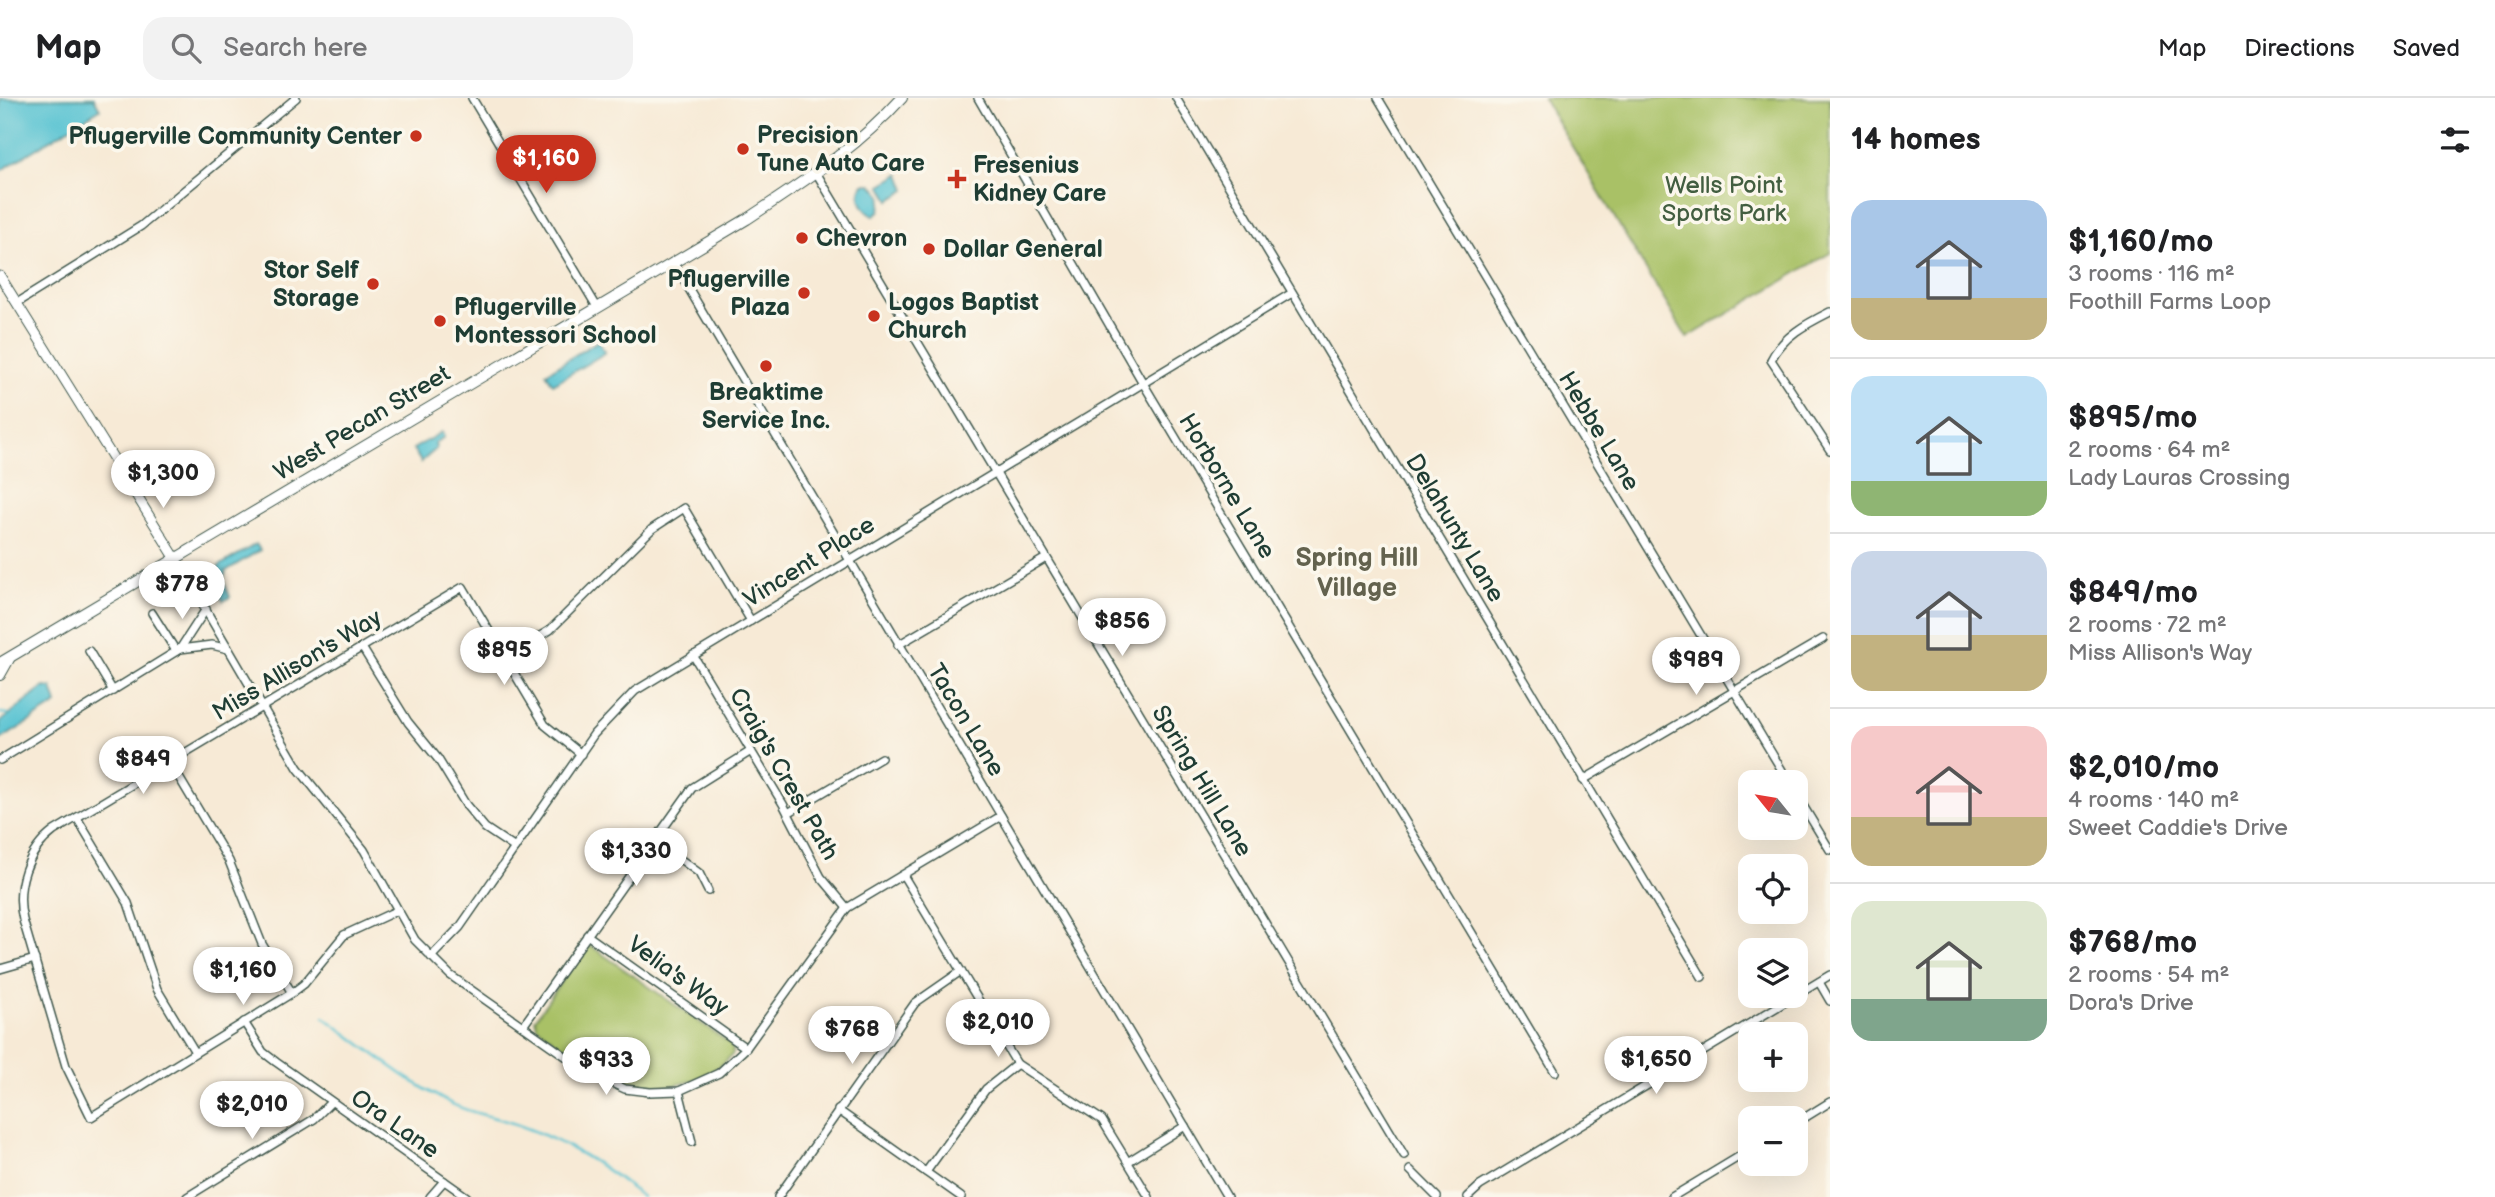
<!DOCTYPE html>
<html lang="en">
<head>
<meta charset="utf-8">
<style>
	:root { --surface:#fff; --page:#f2f2f2; --text:#202124; --muted:#757577; --line:#e0e0e0; --accent:#c8321e }
	body { margin:0; font-family:"Balsamiq Sans",sans-serif; background:var(--page); color:var(--text); height:100vh; display:flex; flex-direction:column; font-size:26px; white-space:nowrap }
	* { box-sizing:border-box; margin:0 }
	p { font-size:23px; color:var(--muted) }
	.icon { flex:none; width:38px; height:38px; fill:none; stroke:currentColor; stroke-width:2; stroke-linecap:round; stroke-linejoin:round }
	.map { position:relative; flex:1; overflow:hidden }
	.details { display:flex; flex-direction:column; background:var(--surface); width:665px }
	.details>* { flex:none }
	.needle { width:46px; rotate:300deg }
	.buttons { position:absolute; left:1738px; top:672px; display:grid; gap:14px }
	.buttons a { display:grid; place-items:center; width:70px; height:70px; border-radius:14px; background:var(--surface); box-shadow:0 7px 28px #0002; font-size:35px }
	.price { position:absolute; translate:-50% -60px; padding:0 16px; border-radius:24px; background:#fff; color:#222; font-size:23px; line-height:46px; filter:drop-shadow(0 2px 4px #0008) }
	.price::after { content:''; position:absolute; left:50%; top:42px; width:21px; height:16px; margin-left:-10px; background:inherit; clip-path:polygon(0 0,100% 0,50% 100%) }
	.price.on { background:var(--accent); color:#fff }
	ul { padding:0; list-style:none }
	li { display:flex; align-items:center; gap:21px; height:175px; padding:0 21px }
	li+li { border-top:2px solid var(--line) }
	li span { display:grid; place-items:center; flex:none; width:196px; height:140px; border-radius:21px; color:#555 }
	li>.icon { margin-inline-start:auto }
	span .icon { width:84px; height:84px; fill:#fffc; stroke-width:1 }
	li b { font-size:30px }
	h2 { display:flex; justify-content:space-between; align-items:center; height:84px; padding:0 21px; font-size:30px }
	header { display:flex; align-items:center; gap:42px; box-sizing:border-box; height:98px; padding:0 35px; background:var(--surface); border-bottom:2px solid var(--line) }
	header strong { font-size:33px }
	nav { display:flex; gap:38px; margin-inline-start:auto; font-size:24px }
	.search { width:490px; height:63px; background:var(--page); display:flex; align-items:center; gap:18px; box-sizing:border-box; padding:0 24px; border-radius:21px; color:var(--muted); font-size:26px }
	main { display:flex; flex:1; min-height:0 }
	.map>svg:first-child { display:block }
	.green { fill:#a9c166; stroke:#647f4d; stroke-width:2 }
	.water { fill:#58c3d2; stroke:#3c8083; stroke-width:2 }
	.lines { fill:none; stroke-linecap:round; stroke-linejoin:round }
	.stream { stroke:#58c3d2; stroke-width:2.5 }
	.minor-casing { stroke:#3f574c; stroke-width:10 }
	.tertiary-casing { stroke:#3f574c; stroke-width:11 }
	.secondary-casing { stroke:#3f574c; stroke-width:12 }
	.minor { stroke:#fff; stroke-width:7 }
	.tertiary { stroke:#fff; stroke-width:9 }
	.secondary { stroke:#fff; stroke-width:10 }
	.poi-dot { fill:#c8321e; stroke:#fbf7ec; stroke-width:2.5 }
	.labels { text-anchor:middle; dominant-baseline:central; stroke-width:7; stroke-linejoin:round; paint-order:stroke }
	.poi-label { font-size:24px; font-weight:bold; fill:#1f3d34; stroke:#fbf7ec; text-anchor:start }
	.park-label { font-size:24px; fill:#425e40; stroke:#fbf7ec }
	.street-label { font-size:24px; fill:#1f3d34; stroke:#fbf7ec }
	.neighbourhood-label { font-size:26px; font-weight:bold; fill:#63624e; stroke:#fbf7ec }
</style>
</head>
<body>
<header>
<strong>Map</strong>
<div class="search"><svg class="icon" aria-label="search" viewBox="0 0 24 24"><circle cx="10" cy="10" r="6"/><path d="M15 15l6 6"/></svg>Search here</div>
<nav><a>Map</a><a>Directions</a><a>Saved</a></nav>
</header>
<main>
<div class="map">
<svg width="1830" height="1099" viewBox="0 0 1830 1099">
	<rect width="100%" height="100%" fill="#fbf7ec"/>
	<filter id="ink" filterUnits="userSpaceOnUse"><feTurbulence type="fractalNoise" baseFrequency=".0143" numOctaves="2"/><feDisplacementMap in="SourceGraphic" scale="14" xChannelSelector="R" yChannelSelector="G"/><feConvolveMatrix kernelMatrix="1 2 1 2 8 2 1 2 1" color-interpolation-filters="sRGB"/></filter>
	<filter id="wash" filterUnits="userSpaceOnUse"><feTurbulence type="fractalNoise" baseFrequency=".00686" numOctaves="4" result="noise"/><feDisplacementMap in="SourceGraphic" scale="28" xChannelSelector="R" yChannelSelector="G"/><feGaussianBlur stdDeviation="1.57" result="paint"/><feColorMatrix in="noise" values="0 0 0 0 0 0 0 0 0 0 0 0 0 0 0 0 0 1.4 0 .05"/><feComposite in="paint" operator="in"/></filter>
	<g filter="url(#wash)">
		<rect width="100%" height="100%" fill="#f7ead6"/>
		<g class="green">
			<path d="M1543 0H1830V155L1687 240Z"/>
			<path d="M591 848 732 947 733 956C701 989 650 999 608 979 583 966 560 945 537 929L535 921 584 851Z"/>
		</g>
		<g class="water">
			<path d="M94 0 100 11 0 73V1Z"/>
			<path d="M900 76 906 92 890 102 881 87Z"/>
			<path d="M864 86H872L882 98 880 112 874 118C862 112 855 97 864 86Z"/>
			<path d="M598 243 605 255 553 286 546 275Z"/>
			<path d="M442 334 444 339 435 345 436 351 421 364 413 351Z"/>
			<path d="M256 446 260 452 226 473 223 482 230 499 223 503 214 485 219 468Z"/>
			<path d="M44 589 52 590 57 606 0 642V624Z"/>
		</g>
		<g class="lines">
			<g class="stream">
				<path d="M0 615 8 616"/>
				<path d="M324 919C365 949 406 983 452 1006 472 1016 497 1019 518 1027 563 1043 606 1068 642 1099"/>
			</g>
		</g>
	</g>
	<g filter="url(#ink)">
		<g class="lines">
			<defs>
				<g id="minor">
					<path d="M472 0 597 209"/>
					<path d="M978 0 1143 285 1555 974"/>
					<path d="M1176 0 1702 879"/>
					<path d="M1378 0 1789 684"/>
					<path d="M817 76 1404 1057"/>
					<path d="M673 164 1227 1099"/>
					<path d="M17 205 141 128 296 0"/>
					<path d="M1830 214C1806 226 1783 238 1771 262L1830 352"/>
					<path d="M176 461 298 670 364 752 415 842 450 877 588 974 625 991 650 994 679 993 719 975 746 950 847 810 1001 718"/>
					<path d="M152 515 176 553"/>
					<path d="M898 547 1046 460"/>
					<path d="M180 551 206 511"/>
					<path d="M363 551 408 624 438 661 466 707 485 730 515 750"/>
					<path d="M89 553 113 593"/>
					<path d="M693 557 783 706 821 779 847 810"/>
					<path d="M504 560 550 532 652 431 684 410 751 523"/>
					<path d="M0 662 180 551 212 547 228 551"/>
					<path d="M171 666 229 763 262 846 292 895"/>
					<path d="M1583 682 1823 541"/>
					<path d="M1796 696 1830 752"/>
					<path d="M788 715 881 660"/>
					<path d="M77 720 128 805 157 891 195 954"/>
					<path d="M653 741 699 775 708 793"/>
					<path d="M903 777 1017 966 1102 1022 1149 1099"/>
					<path d="M396 813 344 837 304 886 292 895 91 1019 66 968 23 822C15 789 27 753 54 733L463 489 545 627 581 656"/>
					<path d="M587 837 746 950"/>
					<path d="M431 859 460 829 594 636 635 593 1292 195"/>
					<path d="M0 871 35 861"/>
					<path d="M1819 884 1830 903"/>
					<path d="M244 924 263 954 276 964 467 1099"/>
					<path d="M523 928 692 690 751 653"/>
					<path d="M679 993 692 1044"/>
					<path d="M838 1012 961 1099"/>
					<path d="M1796 1025 1830 1004"/>
					<path d="M1129 1063 1185 1028"/>
					<path d="M1410 1072 1437 1099"/>
					<path d="M926 1074 986 991 1017 966"/>
					<path d="M187 1099 314 1021 331 1004"/>
					<path d="M430 1099 444 1083"/>
					<path d="M778 1099 915 905 961 873"/>
					<path d="M1468 1099 1480 1088 1830 877"/>
					<path d="M1672 1099 1750 1052"/>
				</g>
				<path id="tertiary" d="M0 178 176 461"/>
				<g id="secondary">
					<path d="M0 565 747 121C804 83 856 51 902 0"/>
					<path d="M0 577 9 561"/>
				</g>
			</defs>
			<use href="#minor" class="minor-casing"/>
			<use href="#tertiary" class="tertiary-casing"/>
			<use href="#secondary" class="secondary-casing"/>
			<use href="#minor" class="minor"/>
			<use href="#tertiary" class="tertiary"/>
			<use href="#secondary" class="secondary"/>
		</g>
	</g>
	<g class="poi-dot">
		<circle cx="416" cy="38" r="7"/>
		<circle cx="743" cy="51" r="7"/>
		<path d="M953.5 70.5h7v7h7v7h-7v7h-7v-7h-7v-7h7z"/>
		<circle cx="802" cy="140" r="7"/>
		<circle cx="929" cy="151" r="7"/>
		<circle cx="373" cy="186" r="7"/>
		<circle cx="804" cy="195" r="7"/>
		<circle cx="874" cy="218" r="7"/>
		<circle cx="440" cy="223" r="7"/>
		<circle cx="766" cy="268" r="7"/>
	</g>
	<g class="labels">
		<g class="poi-label">
			<text x="757" y="37">Precision<tspan x="757" dy="28">Tune Auto Care</tspan></text>
			<text x="402" y="38" text-anchor="end">Pflugerville Community Center</text>
			<text x="973" y="67">Fresenius<tspan x="973" dy="28">Kidney Care</tspan></text>
			<text x="816" y="140">Chevron</text>
			<text x="943" y="151">Dollar General</text>
			<text x="359" y="172" text-anchor="end">Stor Self<tspan x="359" dy="28">Storage</tspan></text>
			<text x="790" y="181" text-anchor="end">Pflugerville<tspan x="790" dy="28">Plaza</tspan></text>
			<text x="888" y="204">Logos Baptist<tspan x="888" dy="28">Church</tspan></text>
			<text x="454" y="209">Pflugerville<tspan x="454" dy="28">Montessori School</tspan></text>
			<text x="766" y="294" text-anchor="middle">Breaktime<tspan x="766" dy="28">Service Inc.</tspan></text>
		</g>
		<g class="park-label">
			<text x="1724" y="87">Wells Point<tspan x="1724" dy="28">Sports Park</tspan></text>
		</g>
		<g class="street-label">
			<text transform="translate(362 325) rotate(-31)">West Pecan Street</text>
			<text transform="translate(1599 333) rotate(59)">Hebbe Lane</text>
			<text transform="translate(1227 388) rotate(59)">Horborne Lane</text>
			<text transform="translate(1455 430) rotate(59)">Delahunty Lane</text>
			<text transform="translate(809 464) rotate(-32)">Vincent Place</text>
			<text transform="translate(297 567) rotate(-31)">Miss Allison's Way</text>
			<text transform="translate(966 622) rotate(59)">Tacon Lane</text>
			<text transform="translate(784 676) rotate(60)">Craig's Crest Path</text>
			<text transform="translate(1202 683) rotate(59)">Spring Hill Lane</text>
			<text transform="translate(678 878) rotate(36)">Velia's Way</text>
			<text transform="translate(395 1026) rotate(35)">Ora Lane</text>
		</g>
		<g class="neighbourhood-label">
			<text x="1357" y="460">Spring Hill<tspan x="1357" dy="30">Village</tspan></text>
		</g>
	</g>
</svg>
<div class="buttons">
<a><svg class="needle" viewBox="-14 -14 28 28"><path d="M0-13l5 13h-10z" fill="#e53935"/><path d="M0 13l5-13h-10z" fill="#757577"/></svg></a>
<a><svg class="icon" aria-label="locate" viewBox="0 0 24 24"><circle cx="12" cy="12" r="6"/><path d="M12 2v4M12 18v4M2 12h4M18 12h4"/></svg></a>
<a><svg class="icon" aria-label="layers" viewBox="0 0 24 24"><path d="M12 4l9 5-9 5-9-5zM3 14l9 5 9-5"/></svg></a>
<a>+</a>
<a>−</a>
</div>
<b class="price on" style="left:546px;top:97px">$1,160</b>
<b class="price" style="left:163px;top:412px">$1,300</b>
<b class="price" style="left:182px;top:523px">$778</b>
<b class="price" style="left:1122px;top:560px">$856</b>
<b class="price" style="left:504px;top:589px">$895</b>
<b class="price" style="left:1696px;top:599px">$989</b>
<b class="price" style="left:143px;top:698px">$849</b>
<b class="price" style="left:636px;top:790px">$1,330</b>
<b class="price" style="left:243px;top:909px">$1,160</b>
<b class="price" style="left:998px;top:961px">$2,010</b>
<b class="price" style="left:852px;top:968px">$768</b>
<b class="price" style="left:1656px;top:998px">$1,650</b>
<b class="price" style="left:606px;top:999px">$933</b>
<b class="price" style="left:252px;top:1043px">$2,010</b>
</div>
<section class="details">
<h2>14 homes<svg class="icon" aria-label="filters" viewBox="0 0 24 24"><path d="M4 7h16M4 17h16"/><circle cx="9" cy="7" r="2"/><circle cx="15" cy="17" r="2"/></svg></h2>
<ul>
<li><span style="background:linear-gradient(#a9c7e8 70%,#c2b280 0)"><svg class="icon" aria-label="home" viewBox="0 0 24 24"><path d="M3 11l9-7 9 7M6 9v11h12V9"/></svg></span><div><b>$1,160/mo</b><p>3 rooms · 116 m²</p><p>Foothill Farms Loop</p></div></li>
<li><span style="background:linear-gradient(#bfe0f5 75%,#8fb573 0)"><svg class="icon" aria-label="home" viewBox="0 0 24 24"><path d="M3 11l9-7 9 7M6 9v11h12V9"/></svg></span><div><b>$895/mo</b><p>2 rooms · 64 m²</p><p>Lady Lauras Crossing</p></div></li>
<li><span style="background:linear-gradient(#c9d6e8 60%,#c2b280 0)"><svg class="icon" aria-label="home" viewBox="0 0 24 24"><path d="M3 11l9-7 9 7M6 9v11h12V9"/></svg></span><div><b>$849/mo</b><p>2 rooms · 72 m²</p><p>Miss Allison's Way</p></div></li>
<li><span style="background:linear-gradient(#f6c9c9 65%,#c2b280 0)"><svg class="icon" aria-label="home" viewBox="0 0 24 24"><path d="M3 11l9-7 9 7M6 9v11h12V9"/></svg></span><div><b>$2,010/mo</b><p>4 rooms · 140 m²</p><p>Sweet Caddie's Drive</p></div></li>
<li><span style="background:linear-gradient(#dfe7d0 70%,#7fa58c 0)"><svg class="icon" aria-label="home" viewBox="0 0 24 24"><path d="M3 11l9-7 9 7M6 9v11h12V9"/></svg></span><div><b>$768/mo</b><p>2 rooms · 54 m²</p><p>Dora's Drive</p></div></li>
</ul>
</section>
</main>
</body>
</html>
